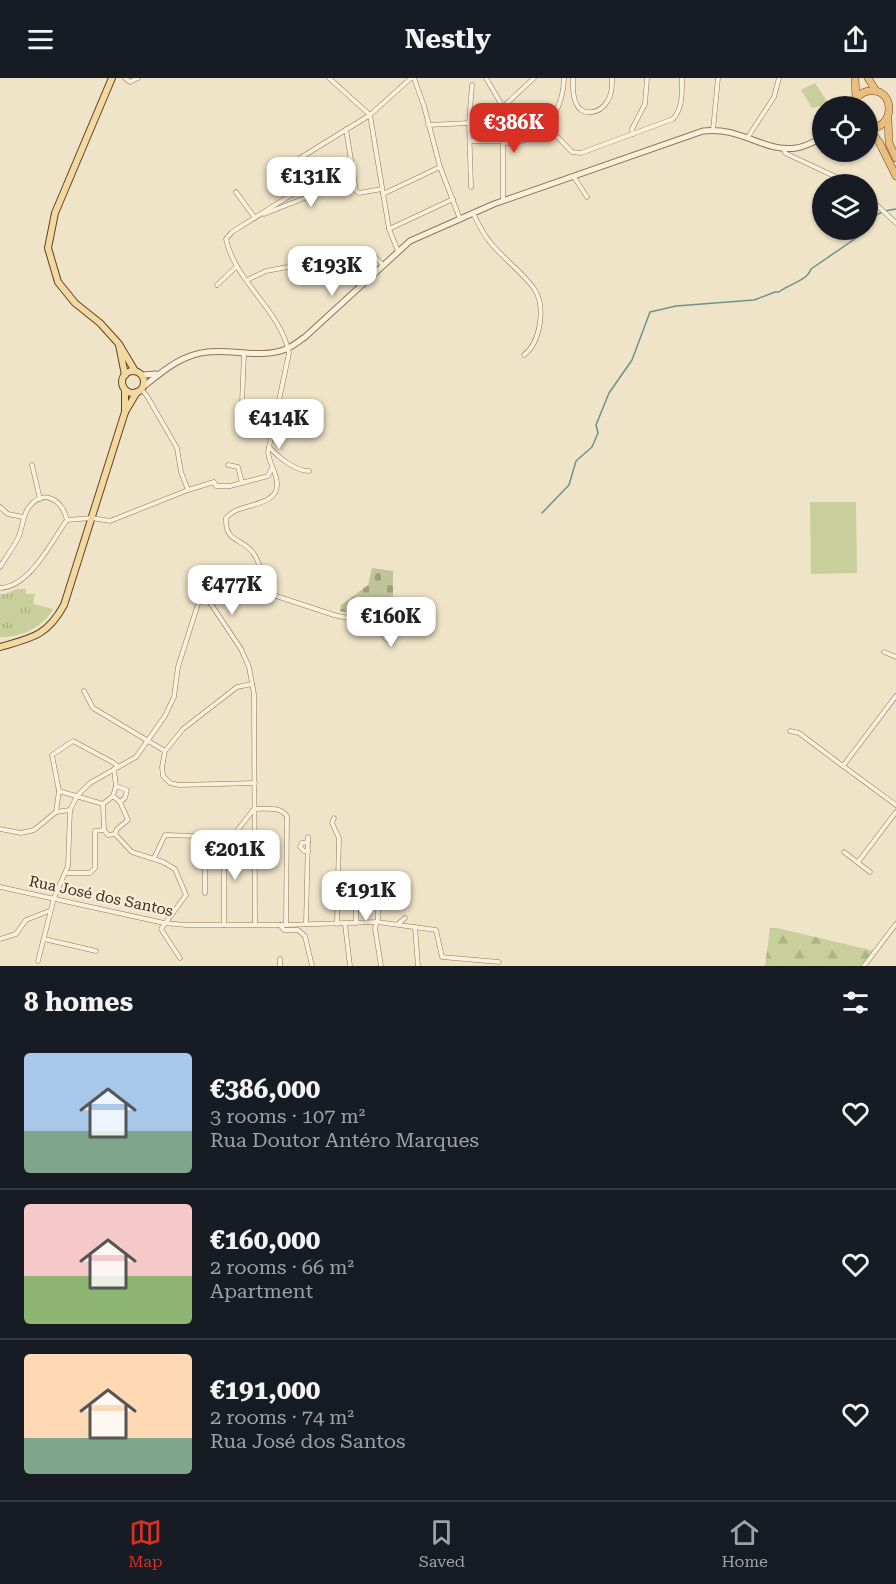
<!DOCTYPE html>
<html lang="en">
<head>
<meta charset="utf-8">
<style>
	:root { --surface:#171b24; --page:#242831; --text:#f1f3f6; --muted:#9ea1a6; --line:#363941; --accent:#d93025 }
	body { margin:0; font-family:"Roboto Serif",serif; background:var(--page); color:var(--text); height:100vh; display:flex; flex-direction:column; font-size:22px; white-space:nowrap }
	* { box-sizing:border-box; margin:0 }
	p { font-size:20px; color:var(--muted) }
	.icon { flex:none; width:33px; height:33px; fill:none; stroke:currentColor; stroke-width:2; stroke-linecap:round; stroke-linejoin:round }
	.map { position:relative; height:888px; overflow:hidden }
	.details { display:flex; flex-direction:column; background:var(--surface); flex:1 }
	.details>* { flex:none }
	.buttons { position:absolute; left:812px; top:18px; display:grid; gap:12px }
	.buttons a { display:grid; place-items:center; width:66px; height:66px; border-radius:50%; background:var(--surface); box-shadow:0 2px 4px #0004; font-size:30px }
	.price { position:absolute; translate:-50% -51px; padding:0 14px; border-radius:12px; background:#fff; color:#222; font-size:20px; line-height:39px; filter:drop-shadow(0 2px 3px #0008) }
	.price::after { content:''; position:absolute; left:50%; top:36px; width:18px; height:14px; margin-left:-9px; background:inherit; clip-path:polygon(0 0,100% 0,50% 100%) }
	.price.current { background:var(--accent); color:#fff }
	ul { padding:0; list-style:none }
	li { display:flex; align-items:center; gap:18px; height:150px; padding:0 24px }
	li+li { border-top:2px solid var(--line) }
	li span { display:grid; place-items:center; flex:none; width:168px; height:120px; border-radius:6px; color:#555 }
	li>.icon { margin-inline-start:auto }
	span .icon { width:72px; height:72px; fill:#fffc; stroke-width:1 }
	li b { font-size:26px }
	h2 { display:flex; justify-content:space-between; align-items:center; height:72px; padding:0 24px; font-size:26px }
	header { display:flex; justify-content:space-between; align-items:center; height:78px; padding:0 24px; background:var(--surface); font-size:27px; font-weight:700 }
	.tab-bar { display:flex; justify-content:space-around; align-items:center; height:84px; border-top:2px solid var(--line); background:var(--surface); font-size:16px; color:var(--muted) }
	.tab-bar a { display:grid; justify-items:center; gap:3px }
	.tab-bar .current { color:var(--accent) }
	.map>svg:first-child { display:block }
	.forest { fill:url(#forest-firs) }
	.cemetery { fill:url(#cemetery-stones) }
	.park { fill:url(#park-tufts) }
	.garden { fill:#c9cf9b }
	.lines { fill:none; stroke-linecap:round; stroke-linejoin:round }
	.stream { stroke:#6f938a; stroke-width:1.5 }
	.minor-casing { stroke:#8d765c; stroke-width:5 }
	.tertiary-casing { stroke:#8d765c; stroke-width:7 }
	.primary-casing { stroke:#5b4430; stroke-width:8 }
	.trunk-casing { stroke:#5b4430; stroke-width:8 }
	.minor { stroke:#faf1dc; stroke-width:4 }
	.tertiary { stroke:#faf1dc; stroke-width:5 }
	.primary { stroke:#f3d9a0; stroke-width:6 }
	.trunk { stroke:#eabe7c; stroke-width:7 }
	.labels { text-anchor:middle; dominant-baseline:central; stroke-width:4.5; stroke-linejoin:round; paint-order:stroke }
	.street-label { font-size:15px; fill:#3d2e20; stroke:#f7eed8 }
</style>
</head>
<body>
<header><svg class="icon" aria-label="menu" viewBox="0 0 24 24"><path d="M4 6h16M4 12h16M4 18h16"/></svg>Nestly<svg class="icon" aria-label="share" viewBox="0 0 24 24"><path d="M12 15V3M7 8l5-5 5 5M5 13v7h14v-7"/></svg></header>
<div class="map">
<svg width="896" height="888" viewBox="0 0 896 888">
	<defs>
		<pattern id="forest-firs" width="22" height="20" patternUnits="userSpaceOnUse" patternTransform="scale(1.5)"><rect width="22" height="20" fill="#c9cf9b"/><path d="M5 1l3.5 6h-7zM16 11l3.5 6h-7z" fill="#aeb285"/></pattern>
		<pattern id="cemetery-stones" width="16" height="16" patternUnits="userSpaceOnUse" patternTransform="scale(1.5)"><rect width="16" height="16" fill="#bfc49a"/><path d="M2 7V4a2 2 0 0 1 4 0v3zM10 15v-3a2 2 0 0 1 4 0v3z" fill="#9ca07d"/></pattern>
		<pattern id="park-tufts" width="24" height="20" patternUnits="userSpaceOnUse" patternTransform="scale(1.5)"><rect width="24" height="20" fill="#c9cf9b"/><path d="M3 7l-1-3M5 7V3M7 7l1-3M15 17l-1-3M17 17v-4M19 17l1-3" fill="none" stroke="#aeb285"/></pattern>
	</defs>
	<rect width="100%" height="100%" fill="#f0e4c8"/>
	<path class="forest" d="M770 850H777L875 873 864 888H765Z"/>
	<path class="cemetery" d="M372 490 393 493V545L340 533 341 527 368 507Z"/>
	<path class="park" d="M16 511H26V516H35L33 526 53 531C43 549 20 560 0 559V516H6Z"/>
	<g class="garden">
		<path d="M815 5 829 26 812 30 801 12Z"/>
		<path d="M810 424H856L857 495 811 496Z"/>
	</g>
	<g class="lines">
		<g class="stream">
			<path d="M867 145C875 136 884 132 896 131"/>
			<path d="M542 435 569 407 576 383 592 369 598 355 596 347 609 315 632 282 650 234 676 228 754 222 775 214H779C789 206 807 203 811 191L862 156 864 152"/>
		</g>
		<defs>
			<g id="minor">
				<path d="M125 0 130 4 138 0"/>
				<path d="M329 0 370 37"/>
				<path d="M414 0 424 28 440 89 460 141"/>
				<path d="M486 0 503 29 534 0"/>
				<path d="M573 0C573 8 572 17 576 25 582 39 599 36 607 24 612 17 612 8 612 0"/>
				<path d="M370 37 389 151 398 173"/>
				<path d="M428 47 469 45"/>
				<path d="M547 48 572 74 581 75 673 41C683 30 682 14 682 0"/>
				<path d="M346 51 356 113 359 115 382 111"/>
				<path d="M713 52 718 0"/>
				<path d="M633 56 632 51 645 26 647 0"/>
				<path d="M748 59 774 19 779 0"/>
				<path d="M471 63H503"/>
				<path d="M504 65C542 66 563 34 564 0"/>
				<path d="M784 70 785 75 851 106"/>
				<path d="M574 99 587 119"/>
				<path d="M471 109 469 45 472 7"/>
				<path d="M236 114 255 140"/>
				<path d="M383 116 440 89"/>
				<path d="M312 117 292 85 370 37 411 0"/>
				<path d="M867 118 896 145"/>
				<path d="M503 123V29"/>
				<path d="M473 135C478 145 483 156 490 164 502 180 524 195 535 212 546 230 540 265 524 277"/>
				<path d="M264 136 353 101"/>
				<path d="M389 151 453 121"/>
				<path d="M247 202 266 193 364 175 372 176 383 187"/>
				<path d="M217 207 237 188"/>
				<path d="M244 275 241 351 272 355"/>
				<path d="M141 311 147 318 177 370 181 394 188 412"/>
				<path d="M269 369C278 379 295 393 309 393"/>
				<path d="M32 387 40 421"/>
				<path d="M228 387 238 389 242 405"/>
				<path d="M0 429 8 436 23 439"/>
				<path d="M0 489C6 479 13 470 18 460 23 450 22 438 29 429 44 410 62 422 67 442"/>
				<path d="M0 510C30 509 51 464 67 442L92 440 110 443 188 412 214 404 216 408H230L268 398 272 390"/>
				<path d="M264 514 266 508C263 499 260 485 254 476 243 459 225 466 226 440 229 437 232 434 237 432 251 426 278 425 277 406 277 395 269 385 268 374L289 275C280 231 235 204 226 161L232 154 350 80"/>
				<path d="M205 517 241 571 249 589 254 616 255 846"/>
				<path d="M376 547 386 561 393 558 394 553 393 550"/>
				<path d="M884 574 896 579"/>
				<path d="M252 606 237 609 183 651 165 673 162 689 163 698 170 705 179 707 255 705"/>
				<path d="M84 613 93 630 165 673"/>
				<path d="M790 653 799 655 843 688 896 618"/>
				<path d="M843 688 896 727"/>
				<path d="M114 691 116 708 127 712 125 720 120 724"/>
				<path d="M113 718 120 724 128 742 117 751 115 756"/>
				<path d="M103 726 59 713 52 677 73 663 114 685 118 689"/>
				<path d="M56 734 59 713"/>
				<path d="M334 740 332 745 339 760 337 846"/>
				<path d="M0 751 21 755 34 752 56 734 70 732"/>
				<path d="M104 752 103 726 113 718 116 708"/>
				<path d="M205 758V815"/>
				<path d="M226 767 254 731C266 731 280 728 287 738L286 847"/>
				<path d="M308 773H304L300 769 302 765 308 764"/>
				<path d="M844 774 870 794"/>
				<path d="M154 780 165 757 232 759"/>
				<path d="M858 784 896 734"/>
				<path d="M66 795H90L95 790V753L104 752 108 757 115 756 132 774 163 784 175 791 186 817 161 851 180 880"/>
				<path d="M378 798V840L375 850 381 888"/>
				<path d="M0 809 164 845 186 847H286L377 844 436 852 442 879 499 884"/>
				<path d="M356 845V797L390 798"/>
				<path d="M306 846 308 759"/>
				<path d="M345 846 350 888"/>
				<path d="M398 846 405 840"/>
				<path d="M224 847V770L226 767H255"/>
				<path d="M280 847 284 852H298L305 858 312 888"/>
				<path d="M415 849 418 888"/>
				<path d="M0 861 16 856 26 842 49 833"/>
				<path d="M44 861 96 873"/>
				<path d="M280 881V888"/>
				<path d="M38 883 54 820 68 788 70 732 77 718 90 705 136 679 165 638 174 619 178 589 198 526 211 510 222 508 264 514 334 537 407 553"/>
				<path d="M864 888 896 846"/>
			</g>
			<g id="tertiary">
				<path d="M142 297 156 296"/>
				<path d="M143 309C163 293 181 277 207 274 232 271 262 281 286 271 292 269 299 263 305 259L410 163 494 126 703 53C740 48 765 75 796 70 805 69 813 64 822 60"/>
			</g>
			<g id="primary">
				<path d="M112 0 55 135 48 170 58 204 75 225 100 245 119 266 135 293"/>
				<path d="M119 267 125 297"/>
				<circle cx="133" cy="304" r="11"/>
				<path d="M125 312V334"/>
				<path d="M0 569C32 560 47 558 64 527L125 334 137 314"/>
			</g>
			<g id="trunk">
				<path d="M855 0 856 21"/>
				<path d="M868 0 876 13"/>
				<path d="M853 28C855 21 860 14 869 13 896 9 896 53 867 50"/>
				<path d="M888 42 889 65 896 80"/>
				<path d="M868 50 879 64 896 98"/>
			</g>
		</defs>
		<use href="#minor" class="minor-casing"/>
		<use href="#tertiary" class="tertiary-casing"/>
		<use href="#primary" class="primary-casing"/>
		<use href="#trunk" class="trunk-casing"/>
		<use href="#minor" class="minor"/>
		<use href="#tertiary" class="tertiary"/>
		<use href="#primary" class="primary"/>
		<use href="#trunk" class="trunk"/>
	</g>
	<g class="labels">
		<g class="street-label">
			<text transform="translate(101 818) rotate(12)">Rua José dos Santos</text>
		</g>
	</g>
</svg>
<div class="buttons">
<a><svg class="icon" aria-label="locate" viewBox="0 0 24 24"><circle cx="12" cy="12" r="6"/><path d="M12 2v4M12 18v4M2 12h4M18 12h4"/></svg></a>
<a><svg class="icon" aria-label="layers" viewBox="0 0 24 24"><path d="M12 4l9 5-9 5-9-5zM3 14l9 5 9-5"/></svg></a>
</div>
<b class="price current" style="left:514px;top:76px">€386K</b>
<b class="price" style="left:311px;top:130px">€131K</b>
<b class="price" style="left:332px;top:219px">€193K</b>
<b class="price" style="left:279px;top:372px">€414K</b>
<b class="price" style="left:232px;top:538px">€477K</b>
<b class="price" style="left:391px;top:570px">€160K</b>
<b class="price" style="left:235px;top:803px">€201K</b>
<b class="price" style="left:366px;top:844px">€191K</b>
</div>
<section class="details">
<h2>8 homes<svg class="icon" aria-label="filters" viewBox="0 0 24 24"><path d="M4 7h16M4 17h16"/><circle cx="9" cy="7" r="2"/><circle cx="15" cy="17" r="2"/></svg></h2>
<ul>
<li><span style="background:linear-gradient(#a9c7e8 65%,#7fa58c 0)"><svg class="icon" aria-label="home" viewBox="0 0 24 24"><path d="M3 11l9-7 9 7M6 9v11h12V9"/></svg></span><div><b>€386,000</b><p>3 rooms · 107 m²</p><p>Rua Doutor Antéro Marques</p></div><svg class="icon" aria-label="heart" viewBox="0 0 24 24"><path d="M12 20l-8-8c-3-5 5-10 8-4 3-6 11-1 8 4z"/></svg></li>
<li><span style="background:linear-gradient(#f6c9c9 60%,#8fb573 0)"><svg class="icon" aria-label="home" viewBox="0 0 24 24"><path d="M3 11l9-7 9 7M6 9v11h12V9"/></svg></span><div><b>€160,000</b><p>2 rooms · 66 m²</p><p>Apartment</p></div><svg class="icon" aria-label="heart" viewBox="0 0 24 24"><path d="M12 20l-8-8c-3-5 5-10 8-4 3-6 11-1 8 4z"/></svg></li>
<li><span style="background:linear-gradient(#ffd9b3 70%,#7fa58c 0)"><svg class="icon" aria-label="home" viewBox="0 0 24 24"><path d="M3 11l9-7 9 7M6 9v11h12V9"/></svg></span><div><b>€191,000</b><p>2 rooms · 74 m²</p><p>Rua José dos Santos</p></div><svg class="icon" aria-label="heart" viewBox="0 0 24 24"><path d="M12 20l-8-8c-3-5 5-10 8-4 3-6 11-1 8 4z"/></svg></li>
</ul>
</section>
<nav class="tab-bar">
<a class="current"><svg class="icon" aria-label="map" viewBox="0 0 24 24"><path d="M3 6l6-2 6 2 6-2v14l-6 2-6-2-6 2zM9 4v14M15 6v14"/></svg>Map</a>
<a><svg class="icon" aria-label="saved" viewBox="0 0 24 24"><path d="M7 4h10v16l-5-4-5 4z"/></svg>Saved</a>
<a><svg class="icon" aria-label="home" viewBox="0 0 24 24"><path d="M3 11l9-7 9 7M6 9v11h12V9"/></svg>Home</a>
</nav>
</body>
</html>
